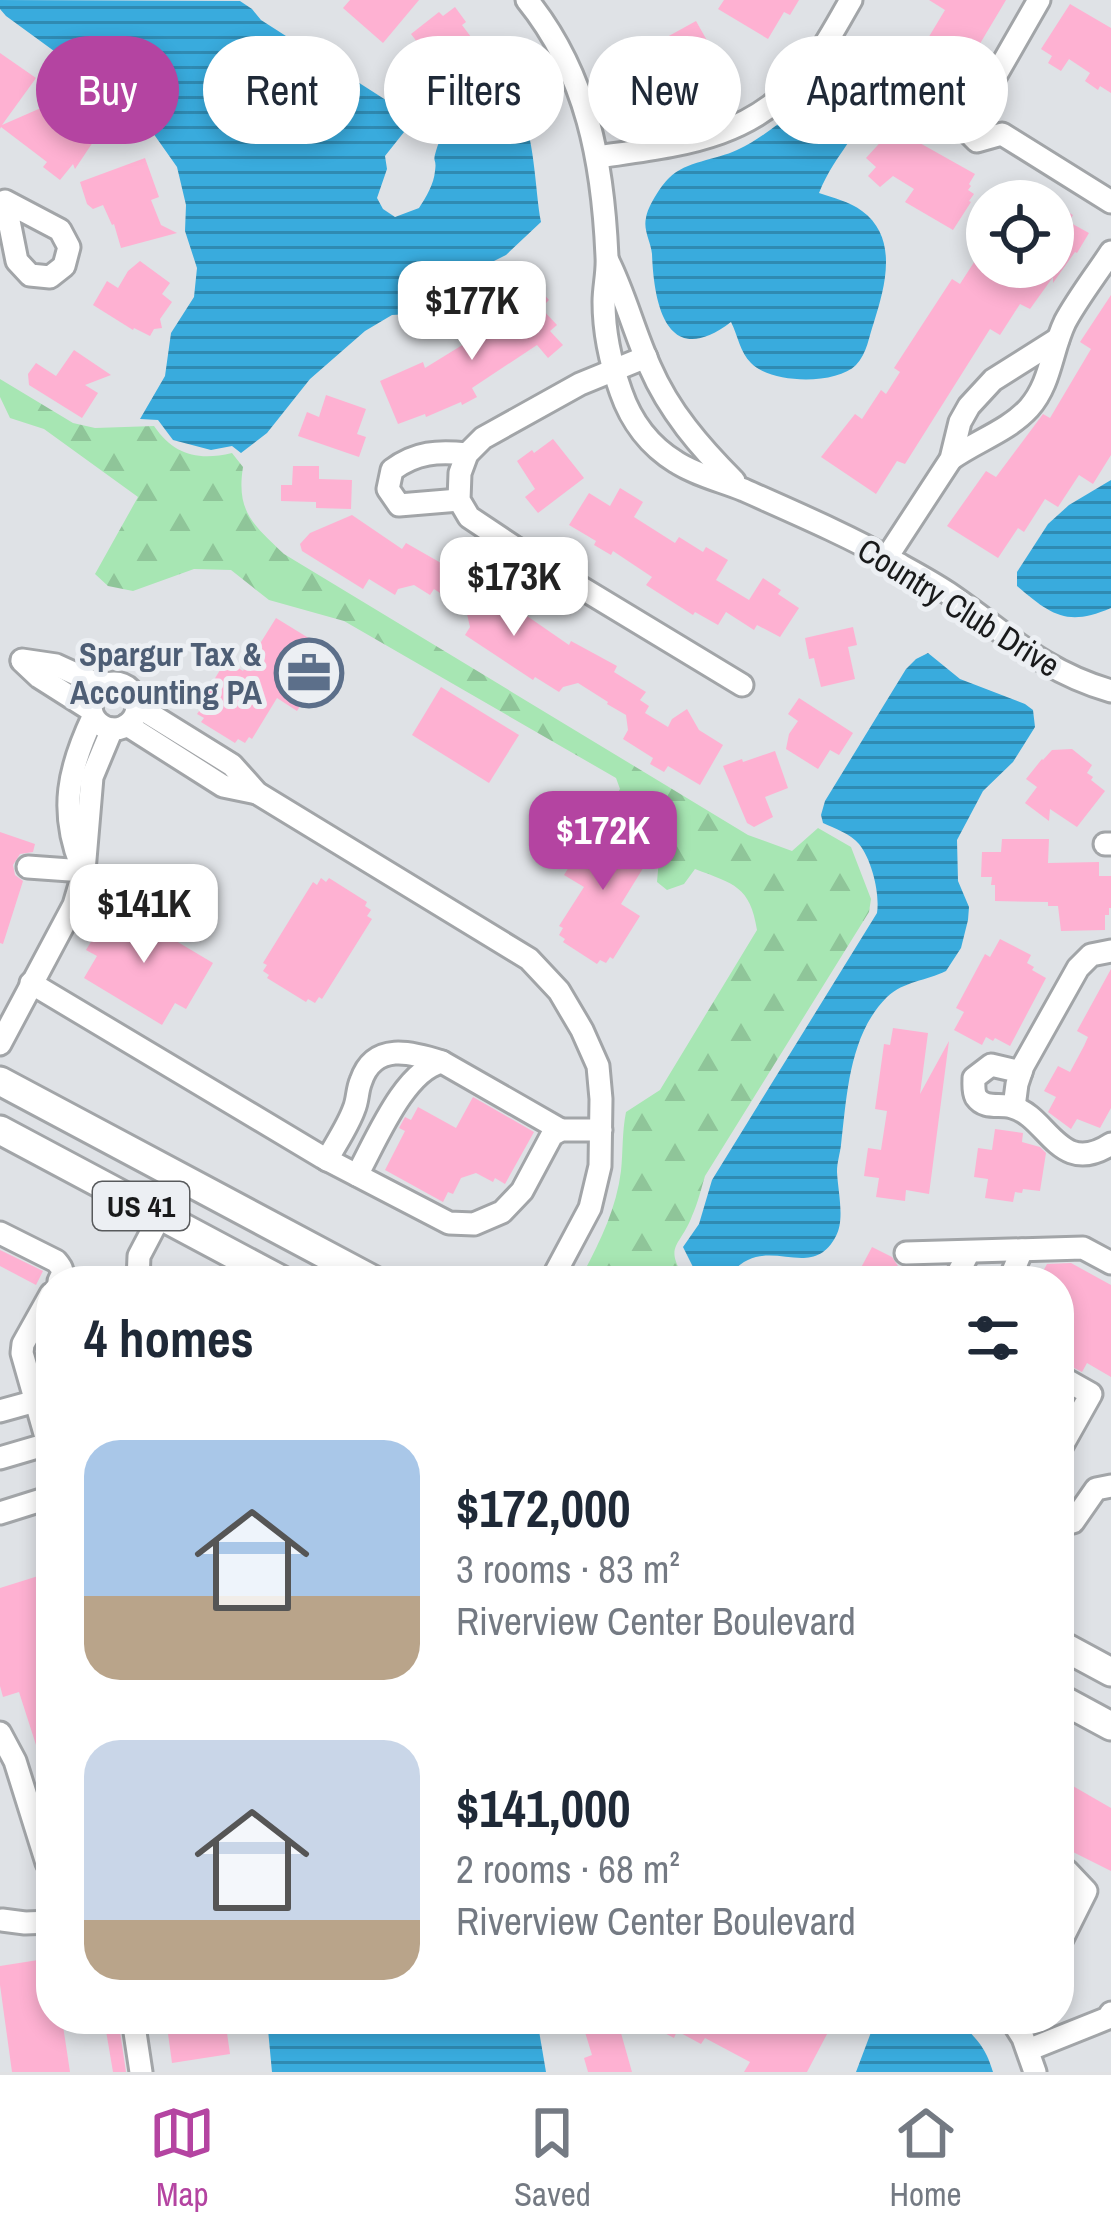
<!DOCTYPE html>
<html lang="en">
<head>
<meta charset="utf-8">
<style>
	:root { --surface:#fff; --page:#f2f2f3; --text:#1f2937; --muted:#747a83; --line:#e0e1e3; --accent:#b444a1 }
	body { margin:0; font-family:"Archivo Narrow",sans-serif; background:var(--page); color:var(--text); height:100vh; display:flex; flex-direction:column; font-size:45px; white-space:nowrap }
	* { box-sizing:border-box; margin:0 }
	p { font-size:39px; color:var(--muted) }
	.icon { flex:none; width:66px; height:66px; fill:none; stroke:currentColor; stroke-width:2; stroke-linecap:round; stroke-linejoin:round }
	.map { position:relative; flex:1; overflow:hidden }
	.details { position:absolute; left:36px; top:1266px; width:1038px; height:768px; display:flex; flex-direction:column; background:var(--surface); border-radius:48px; box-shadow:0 6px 18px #0003 }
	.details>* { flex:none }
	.banner { position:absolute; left:36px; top:36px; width:1041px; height:108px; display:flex; gap:24px }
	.fabs { position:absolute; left:966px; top:180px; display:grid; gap:24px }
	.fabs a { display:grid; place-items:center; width:108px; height:108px; border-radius:50%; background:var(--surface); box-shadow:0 6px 18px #0003; font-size:60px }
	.price { position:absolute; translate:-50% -102px; padding:0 27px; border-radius:24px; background:#fff; color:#222; font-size:39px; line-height:78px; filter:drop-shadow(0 3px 6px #0008) }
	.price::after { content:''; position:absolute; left:50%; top:72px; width:36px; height:27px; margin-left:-18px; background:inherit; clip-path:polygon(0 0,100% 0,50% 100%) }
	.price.active { background:var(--accent); color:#fff }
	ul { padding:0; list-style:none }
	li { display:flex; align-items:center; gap:36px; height:300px; padding:0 48px }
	li span { display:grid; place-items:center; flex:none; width:336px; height:240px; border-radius:36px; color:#555 }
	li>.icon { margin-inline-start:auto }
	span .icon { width:144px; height:144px; fill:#fffc; stroke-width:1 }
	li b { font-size:51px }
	h2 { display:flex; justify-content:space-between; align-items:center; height:144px; padding:0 48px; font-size:51px }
	.tag { padding:0 42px; border-radius:54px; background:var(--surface); box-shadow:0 6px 18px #0003; font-size:42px; line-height:108px }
	.tag.active { background:var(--accent); color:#fff }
	.tabs { display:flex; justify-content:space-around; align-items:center; height:168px; border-top:3px solid var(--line); background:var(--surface); font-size:33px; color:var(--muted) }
	.tabs a { display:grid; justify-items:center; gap:6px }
	.tabs .active { color:var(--accent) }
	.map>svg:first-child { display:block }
	.forest { fill:url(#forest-firs) }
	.water { fill:url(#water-rules) }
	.building { fill:#feb1d2 }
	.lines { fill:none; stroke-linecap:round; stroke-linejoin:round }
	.minor-casing { stroke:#a2a5a8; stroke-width:27 }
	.major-casing { stroke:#a2a5a8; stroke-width:33 }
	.minor { stroke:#fff; stroke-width:21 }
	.major { stroke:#fff; stroke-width:27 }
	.labels { text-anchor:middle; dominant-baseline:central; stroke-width:10; stroke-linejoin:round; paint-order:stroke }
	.shield { fill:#eceff3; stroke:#585a5c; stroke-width:3 }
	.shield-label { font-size:30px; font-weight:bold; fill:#191a1b }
	.street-label { font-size:33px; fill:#191a1b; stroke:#eceff3 }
	.service-label { font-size:33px; font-weight:bold; fill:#4e5e75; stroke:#eceff3; text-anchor:end }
</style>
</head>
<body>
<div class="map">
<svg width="1111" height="2072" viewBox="0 0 1111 2072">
	<defs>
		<pattern id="forest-firs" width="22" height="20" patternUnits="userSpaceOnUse" patternTransform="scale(3)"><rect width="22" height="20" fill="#a7e6b3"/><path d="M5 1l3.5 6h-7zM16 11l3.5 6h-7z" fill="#8fc599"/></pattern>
		<pattern id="water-rules" width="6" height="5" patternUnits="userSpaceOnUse" patternTransform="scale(3)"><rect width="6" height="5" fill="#39abdd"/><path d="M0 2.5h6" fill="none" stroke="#2f8ab2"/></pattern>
	</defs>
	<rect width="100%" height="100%" fill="#dfe2e6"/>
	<path class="forest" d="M0 379 73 423 95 428 154 426C174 455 198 461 232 453L243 467C236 512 253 524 284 554L748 835 792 851 818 828 851 847 871 899 869 912 705 1176C701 1189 698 1203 692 1216 680 1248 662 1245 687 1281H579C598 1246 616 1211 621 1171 623 1151 622 1132 626 1112L660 1090 757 930C750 886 734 884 695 869L684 884 667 890 657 882 660 847 606 811 620 789 616 778 344 621 269 600 231 570 194 569 133 591 108 586 95 574 138 497 44 429 10 418 0 397Z"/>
	<g class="water">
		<path d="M0 0 240 1 252 9 261 20 403 111 412 122 385 156 387 169 377 198 383 209 395 217 419 208C426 197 434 184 435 171 437 157 432 164 436 151 443 126 472 93 497 87 504 93 513 100 518 107 535 131 535 193 541 222L506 255 494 261 471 296 460 305 447 312 392 315 365 331 310 379 267 433 241 453 232 446 211 450 173 440 158 420 140 419 165 376 171 333 194 297 197 268 185 231 186 205 177 167 153 133 111 97 102 86 6 16 0 9Z"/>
		<path d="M853 61C879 132 842 136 819 193 833 198 849 201 862 211 899 238 885 287 874 322 869 336 867 354 856 365 836 385 771 384 751 363 740 352 738 336 731 322 668 370 654 307 652 254 651 242 643 230 646 218 648 206 660 187 669 178 686 161 716 160 737 150 760 140 778 123 798 109 811 100 827 96 837 84 843 77 847 68 853 61Z"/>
		<path d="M1111 480V608C1067 627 1051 615 1017 586V572L1048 524 1069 505Z"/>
		<path d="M928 653 960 679 1025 704 1033 710 1035 727 1013 762 983 791 957 840 958 881 969 907 968 920 961 948 946 971C926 981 904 981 887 997 849 1035 847 1095 841 1145 840 1154 837 1162 837 1172 838 1192 845 1219 836 1236 810 1287 761 1225 726 1281H700L683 1247 699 1224 712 1180 877 913C880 894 872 860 859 844 851 834 834 828 823 823L821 815 825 801 906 669 916 659Z"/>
		<path d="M267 2019H537L546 2072H272Z"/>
		<path d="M876 2019H957C976 2039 985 2045 993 2072H856Z"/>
	</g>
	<g class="building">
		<path d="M350 0H419L383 43 343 8Z"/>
		<path d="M724 0H799L790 15 784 12 768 39 718 9Z"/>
		<path d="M929 0H1006L950 94 953 96 944 112 902 87 906 81 894 73 905 54 915 60 945 10Z"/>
		<path d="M1070 4 1111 28V93L1100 86 1098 90 1085 81 1090 73 1069 59 1061 71 1048 63 1052 56 1041 49Z"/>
		<path d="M455 7 466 22 462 25 489 61 453 85 443 73 429 72 414 51 421 47 411 34 439 12 443 16Z"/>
		<path d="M696 21 731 83 709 95 700 79 686 87 663 93 643 57 669 41 667 37Z"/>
		<path d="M0 53 36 78 2 125 50 104 60 112 58 117 76 130 86 115 103 127 75 169 73 164 60 180 43 167 47 162 1 127 0 129Z"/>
		<path d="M897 124 918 142 975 174 969 184 971 186 968 190 974 194 969 201 971 202 953 230 905 202 914 189 893 176 880 187 868 176 876 167 866 158Z"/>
		<path d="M145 158 159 197 151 200 161 225 177 233 121 248 114 224 112 225 103 205 93 209 87 204 80 182Z"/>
		<path d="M1053 203 1073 215 1069 222 1089 233 1077 253 1075 252 1053 283V277L1030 309 1020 304 1000 335 990 329 905 464 897 461 876 494 821 457 855 414 862 419 881 390 886 394 900 372 894 368 952 279 960 284 987 242V267H1053Z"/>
		<path d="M140 261 170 283 162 294 172 302 160 319 162 328 154 329 150 336 134 328 133 330 93 305 107 281 118 288 128 271Z"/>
		<path d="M537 287 549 300 541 308 557 325 550 331 563 345 548 358 537 345 472 388 477 397 462 405 461 402 426 417 425 414 398 424 380 381 423 362 425 368 464 344 470 346 493 332 491 329Z"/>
		<path d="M1111 295V455L1093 484 1079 475 1058 507 1045 499 1024 532 1018 528 998 558 947 526 986 471 996 477 1043 414 1050 418 1091 349 1080 342Z"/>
		<path d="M74 350 111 375 85 385 98 393 82 418 29 385 28 374 36 363 56 376Z"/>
		<path d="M326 395 366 409 357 434 366 437 359 457 298 436 307 412 319 417Z"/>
		<path d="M553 439 584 478 538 513 525 497 535 489 517 461 532 450 534 453Z"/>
		<path d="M293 466H319V479L352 480 351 509 316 508V502L281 501V485H292Z"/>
		<path d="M620 488 643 502 634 517 675 543 679 537 703 552 706 547 728 560 716 580 749 600 763 578 781 590 778 594 799 608 780 637 757 625 754 630 726 612 718 625 695 612 693 615 646 585 652 577 613 551 611 555 594 545 596 541 569 525 589 493 610 506Z"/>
		<path d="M352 515 402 549 406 543 462 575 464 572 486 586 481 594 511 613 514 607 569 645 571 641 617 666 614 672 646 692 640 700 649 706 645 713 668 727 672 719 687 709 699 730 723 745 700 785 668 766 664 772 650 764 653 758 623 739 628 730 626 715 607 704 608 702 578 683 563 687 559 692 535 677 533 680 465 635 470 627 466 610 434 589 430 595 414 585 398 589 395 595 369 579 363 589 302 551 300 544 310 533Z"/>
		<path d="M276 618 333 653 297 711 277 698 252 739 249 737 245 743 238 739 235 743 201 722 204 718 197 714 202 707 199 705 226 660 243 671Z"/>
		<path d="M853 627 857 645 848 647 855 679 821 687 814 658 809 659 805 638Z"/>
		<path d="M441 687 519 735 489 783 412 735Z"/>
		<path d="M799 698 853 733 839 755 830 750 818 769 786 749 789 734 798 721 788 714Z"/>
		<path d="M1072 749 1092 765 1087 773 1093 777 1091 780 1105 791 1077 827 1050 809 1049 821 1025 803 1037 787 1026 779 1042 759 1043 760 1052 750Z"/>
		<path d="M775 751 788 788 765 797 773 817 754 827 747 823 723 766 742 759 743 762Z"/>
		<path d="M599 819 653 852 621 904 640 916 613 959 610 957 606 963 600 960 597 964 563 942 565 939 559 935 563 928 559 926 584 887 564 875Z"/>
		<path d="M0 832 35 844 33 852 20 854 13 865 15 875 23 881 3 944 0 943Z"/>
		<path d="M1002 839H1049L1048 863 1099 862V876H1111V908H1109V915H1105V930L1061 931 1058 906H1048V902L995 901V885H991L992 877H981L982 852H1001Z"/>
		<path d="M321 878 326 882 329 878 367 902 365 906 371 910 367 916 372 919 322 999 319 997 315 1003 308 999 306 1002 267 978 269 975 263 971 267 965 263 963 313 882 317 885Z"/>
		<path d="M114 904 213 963 186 1009 175 1003 162 1025 84 978 97 956 86 950Z"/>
		<path d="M1000 939 1031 955 1027 963 1034 967 1032 970 1046 978 1010 1046 995 1038 993 1041 986 1037 982 1045 954 1030 964 1012 956 1008 985 954 990 957Z"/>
		<path d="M1111 969V1108L1100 1128 1077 1119 1071 1129 1048 1112 1056 1097 1044 1091 1058 1066 1070 1072 1084 1046 1088 1037 1077 1031Z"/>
		<path d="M893 1028 928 1033 920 1094 949 1041 929 1194 906 1190 905 1201 876 1197 879 1178 864 1176 868 1148 881 1150 887 1111 875 1109 884 1044 890 1045Z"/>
		<path d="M473 1097 534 1132 505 1184 495 1178 493 1182 476 1173 461 1178 453 1194 448 1192 443 1202 385 1170 405 1131 399 1128 405 1117 411 1120 418 1107 456 1128Z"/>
		<path d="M995 1129 1023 1133 1022 1142 1040 1147 1046 1153 1040 1191 1023 1189 1022 1193 1015 1192 1013 1202 985 1198 988 1179 974 1177 978 1148 992 1150Z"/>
		<path d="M872 1247 892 1257 898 1266 891 1281H854Z"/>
		<path d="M0 1250 43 1271 36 1285 0 1266Z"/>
		<path d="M1071 1263 1111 1285V1377L1087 1363 1082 1372 1059 1360V1281H1038L1047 1264Z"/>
		<path d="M51 1572V1744L37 1748 19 1692 3 1697 0 1686V1588Z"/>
		<path d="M1059 1778 1111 1808V1871L1059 1845Z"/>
		<path d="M51 1958V2019H62L70 2072H12L0 1985V1966Z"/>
		<path d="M104 2019H118L126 2072H113Z"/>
		<path d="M166 2019H225L230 2054 172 2063Z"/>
		<path d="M581 2019H617L632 2072H588L584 2058 592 2055Z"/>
		<path d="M638 2019H765L784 2028 789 2019H835L807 2072H744L750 2062 705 2038 701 2044 677 2031 674 2038Z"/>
	</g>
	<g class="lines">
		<defs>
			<g id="minor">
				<path d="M527 0C587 74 603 163 607 257 608 272 604 287 604 302 604 332 611 364 621 392 631 421 650 446 676 462 696 475 722 481 744 490 793 512 845 534 893 561 911 571 930 581 948 593 1007 633 1039 670 1111 691"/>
				<path d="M1039 0 965 129 977 141 1002 134 1111 202"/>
				<path d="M598 157C679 145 751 140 807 71 824 49 837 24 851 0"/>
				<path d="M5 201 60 230 69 247 64 266 50 277 30 275 17 261Z"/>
				<path d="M608 261C625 295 634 332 650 367 669 411 700 447 734 481"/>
				<path d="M646 357 580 384 483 438 467 454 460 473 459 500 469 517 514 547 742 685"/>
				<path d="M951 459C976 441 1008 431 1029 408 1051 383 1051 351 1065 322 1078 298 1096 275 1111 252"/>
				<path d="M459 500 399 505 388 489 392 470C416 452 438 451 467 454"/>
				<path d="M887 557 951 459 960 422 969 406 993 380 1058 339"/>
				<path d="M22 660 56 665 102 686"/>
				<path d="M22 661 39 677 91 710"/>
				<circle cx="114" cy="706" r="23"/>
				<path d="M137 706 232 765 257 793 529 959 559 991 582 1030 598 1066 601 1099 600 1166 590 1208 551 1281"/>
				<path d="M127 725 223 786 257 793"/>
				<path d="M1105 844H1111"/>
				<path d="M81 865C59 810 69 768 93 717"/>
				<path d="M28 867 84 871"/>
				<path d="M31 983 322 1157 449 1223 474 1224 502 1212 522 1191 552 1135 561 1130H601"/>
				<path d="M0 1044 74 905 84 871 92 777 112 729"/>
				<path d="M1021 1072 991 1065 974 1078C974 1084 973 1091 976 1097 985 1110 1000 1103 1012 1107 1048 1116 1059 1178 1111 1144"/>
				<path d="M1014 1107 1017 1084 1023 1066 1078 968 1091 955 1111 951"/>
				<path d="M327 1160C336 1143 348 1126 354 1109 358 1100 357 1090 361 1081 374 1042 411 1052 442 1062L561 1130"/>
				<path d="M357 1175C375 1143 404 1070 442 1062"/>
				<path d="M0 1233 56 1261C63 1269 64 1272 59 1281"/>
				<path d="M906 1253 1083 1248 1111 1263"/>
				<path d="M138 1281 139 1256 160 1216"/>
				<path d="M954 1281 969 1252"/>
				<path d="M1009 1281 1022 1250"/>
				<path d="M1059 1376 1091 1394 1059 1451"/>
				<path d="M0 1411 36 1401"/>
				<path d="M48 1444 22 1353 23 1344 51 1294"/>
				<path d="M0 1458 51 1443"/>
				<path d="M0 1513 51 1497"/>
				<path d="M1073 1522 1096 1489 1111 1486"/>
				<path d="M0 1733 15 1761 47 1863 51 1867"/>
				<path d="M1059 1868 1067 1871 1086 1891 1059 1945"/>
				<path d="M2 1920 25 1923 51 1922"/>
				<path d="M133 2019 141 2072"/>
				<path d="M1011 2019 1023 2038 1035 2072"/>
				<path d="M1028 2050 1108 2018 1111 2013"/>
			</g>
			<g id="major">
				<path d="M0 1081 375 1281"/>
				<path d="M0 1130 283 1281"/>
				<path d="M1059 1644 1111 1672"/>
				<path d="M1059 1698 1111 1726"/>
			</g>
		</defs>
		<use href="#minor" class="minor-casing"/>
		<use href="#major" class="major-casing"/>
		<use href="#minor" class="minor"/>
		<use href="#major" class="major"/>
	</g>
	<defs>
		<symbol id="office-ring" viewBox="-11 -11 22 22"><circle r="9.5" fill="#eceff3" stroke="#5c6f8a" stroke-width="1.5"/><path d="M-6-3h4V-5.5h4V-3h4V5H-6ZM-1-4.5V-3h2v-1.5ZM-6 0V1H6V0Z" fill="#5c6f8a"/></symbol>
	</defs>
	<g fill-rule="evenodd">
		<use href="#office-ring" x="271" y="635" width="76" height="76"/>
	</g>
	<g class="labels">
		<rect class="shield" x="93" y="1182" width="96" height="48" rx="9"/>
		<g class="shield-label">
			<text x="141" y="1206">US 41</text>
		</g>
		<g class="street-label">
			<text transform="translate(959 607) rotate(32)">Country Club Drive</text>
		</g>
		<g class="service-label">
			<text x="262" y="654">Spargur Tax &amp;<tspan x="262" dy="38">Accounting PA</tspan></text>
		</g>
	</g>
</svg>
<div class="fabs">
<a><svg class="icon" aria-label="locate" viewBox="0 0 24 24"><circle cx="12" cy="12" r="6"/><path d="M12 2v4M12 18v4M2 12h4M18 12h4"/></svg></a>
</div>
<b class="price" style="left:472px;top:363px">$177K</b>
<b class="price" style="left:514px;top:639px">$173K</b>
<b class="price active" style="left:603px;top:893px">$172K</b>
<b class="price" style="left:144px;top:966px">$141K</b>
<div class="banner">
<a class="tag active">Buy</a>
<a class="tag">Rent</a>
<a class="tag">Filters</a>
<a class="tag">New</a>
<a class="tag">Apartment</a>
</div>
<section class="details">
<h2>4 homes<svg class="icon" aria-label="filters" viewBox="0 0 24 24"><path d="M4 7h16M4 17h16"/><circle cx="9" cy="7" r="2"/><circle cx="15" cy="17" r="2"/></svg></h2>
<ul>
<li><span style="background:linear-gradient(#a9c7e8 65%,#b9a48a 0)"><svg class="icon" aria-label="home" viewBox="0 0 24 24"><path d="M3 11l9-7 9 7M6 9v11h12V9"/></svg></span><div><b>$172,000</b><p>3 rooms · 83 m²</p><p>Riverview Center Boulevard</p></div></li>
<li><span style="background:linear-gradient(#c9d6e8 75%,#b9a48a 0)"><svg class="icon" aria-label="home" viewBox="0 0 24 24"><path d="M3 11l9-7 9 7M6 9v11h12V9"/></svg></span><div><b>$141,000</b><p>2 rooms · 68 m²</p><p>Riverview Center Boulevard</p></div></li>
</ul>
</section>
</div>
<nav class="tabs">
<a class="active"><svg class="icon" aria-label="map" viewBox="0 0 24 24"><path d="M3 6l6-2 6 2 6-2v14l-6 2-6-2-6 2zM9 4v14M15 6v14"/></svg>Map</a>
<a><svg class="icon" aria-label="saved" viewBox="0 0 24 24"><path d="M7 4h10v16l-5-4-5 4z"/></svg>Saved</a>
<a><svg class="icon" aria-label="home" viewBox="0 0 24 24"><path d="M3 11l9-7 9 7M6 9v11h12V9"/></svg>Home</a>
</nav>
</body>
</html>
